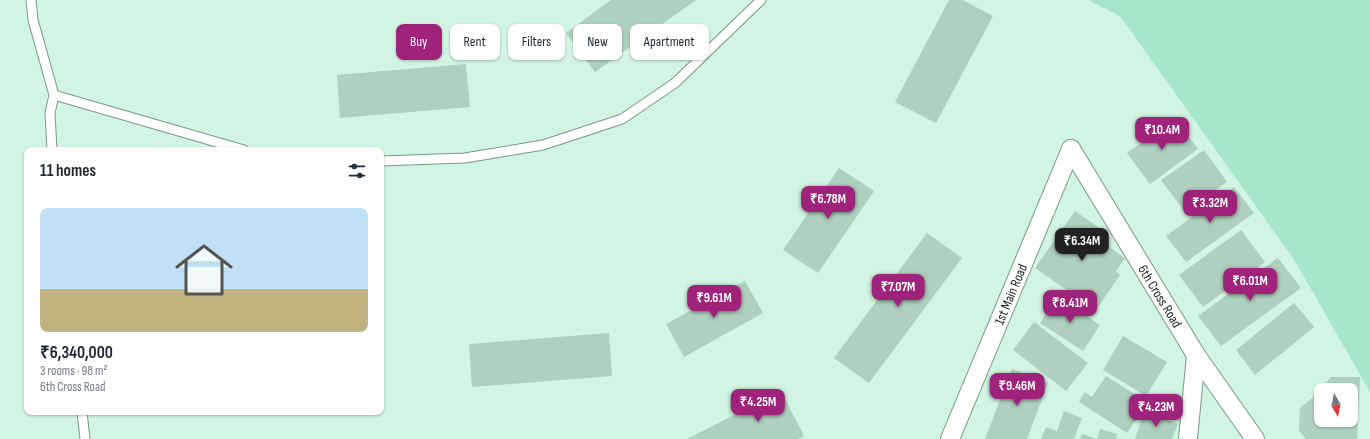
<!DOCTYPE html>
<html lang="en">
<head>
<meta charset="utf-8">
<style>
	:root { --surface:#fff; --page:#f2f2f3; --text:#1f2937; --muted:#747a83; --accent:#9f237a }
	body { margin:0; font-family:"Sofia Sans Condensed",sans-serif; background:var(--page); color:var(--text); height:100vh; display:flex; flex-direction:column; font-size:15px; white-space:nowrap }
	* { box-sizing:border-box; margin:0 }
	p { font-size:13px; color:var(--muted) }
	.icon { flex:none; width:22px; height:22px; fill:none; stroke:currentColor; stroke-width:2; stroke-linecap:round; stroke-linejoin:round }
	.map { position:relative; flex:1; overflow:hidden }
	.drawer { position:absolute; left:24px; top:147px; width:360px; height:268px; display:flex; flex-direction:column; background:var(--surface); border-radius:8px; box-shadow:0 1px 3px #0004 }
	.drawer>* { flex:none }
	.hud { position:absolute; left:396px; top:24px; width:380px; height:36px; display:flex; gap:8px }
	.needle { width:26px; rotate:171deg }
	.tools { position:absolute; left:1314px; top:383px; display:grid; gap:8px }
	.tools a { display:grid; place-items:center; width:44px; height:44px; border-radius:8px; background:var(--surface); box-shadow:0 1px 3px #0004; font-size:20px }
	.price { position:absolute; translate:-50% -34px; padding:0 9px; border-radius:8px; background:var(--accent); color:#fff; font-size:13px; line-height:26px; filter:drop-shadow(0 1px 2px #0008) }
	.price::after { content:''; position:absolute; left:50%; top:24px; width:12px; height:9px; margin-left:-6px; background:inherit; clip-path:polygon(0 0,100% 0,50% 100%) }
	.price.active { background:#222; color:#fff }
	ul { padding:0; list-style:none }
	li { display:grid; align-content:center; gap:8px; height:212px; padding:0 16px }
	li span { display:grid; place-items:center; height:124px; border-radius:8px; color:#555 }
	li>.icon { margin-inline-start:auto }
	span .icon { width:72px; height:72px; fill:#fffc; stroke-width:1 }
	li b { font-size:17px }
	h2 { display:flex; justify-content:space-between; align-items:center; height:48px; padding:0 16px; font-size:17px }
	.tag { padding:0 14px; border-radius:8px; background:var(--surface); box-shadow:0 1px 3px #0004; font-size:14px; line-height:36px }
	.tag.active { background:var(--accent); color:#fff }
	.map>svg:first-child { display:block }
	.green { fill:#a7e6c8 }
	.building { fill:#afd0bf; fill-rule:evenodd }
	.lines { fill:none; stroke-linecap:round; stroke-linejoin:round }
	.service-casing { stroke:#7a9989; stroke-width:11 }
	.minor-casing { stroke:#7a9989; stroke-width:20 }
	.service { stroke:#fff; stroke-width:9 }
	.minor { stroke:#fff; stroke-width:18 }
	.labels { text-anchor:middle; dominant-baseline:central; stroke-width:3; stroke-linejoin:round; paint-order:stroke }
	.street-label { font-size:14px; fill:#19251f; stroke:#fff }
</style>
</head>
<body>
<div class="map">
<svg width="1370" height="439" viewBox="0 0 1370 439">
	<rect width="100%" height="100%" fill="#d2f4e3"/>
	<path class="green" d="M1088 0H1370V392L1295 261 1120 16Z"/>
	<g class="building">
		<path d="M611 0H696L595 72 566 33Z"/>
		<path d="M949 0H963L993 16 936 123 895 102Z"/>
		<path d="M466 64 470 107 340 118 337 75Z"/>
		<path d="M1175 118 1198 149 1150 184 1127 153Z"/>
		<path d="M1204 150 1227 182 1185 212 1161 180Z"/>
		<path d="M839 168 874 191 818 273 783 250Z"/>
		<path d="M1234 187 1254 213 1186 262 1166 236Z"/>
		<path d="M1075 211 1098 227 1092 235 1125 258 1116 271 1120 275 1096 310 1035 268Z"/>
		<path d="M1241 230 1265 262 1203 307 1179 275Z"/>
		<path d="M927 233 962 258 869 383 834 358Z"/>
		<path d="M1278 258 1301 288 1221 346 1198 316Z"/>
		<path d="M745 281 763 313 684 357 666 324Z"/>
		<path d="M1057 297 1100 325 1083 351 1040 323Z"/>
		<path d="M1294 303 1314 327 1255 375 1236 350Z"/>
		<path d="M1034 322 1088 363 1066 391 1013 350Z"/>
		<path d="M609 333 612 376 472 387 469 344Z"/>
		<path d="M1123 336 1167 362 1146 396 1103 370Z"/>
		<path d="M1012 369 1048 383 1027 439H985Z"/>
		<path d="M1106 376 1147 402 1127 433 1079 402 1085 392 1092 397Z"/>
		<path d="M1331 377H1360L1357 439H1306L1299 431 1300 408 1312 398ZM1321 390H1351V420H1321Z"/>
		<path d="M781 391 804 436 798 439H687Z"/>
		<path d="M1064 411 1082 418 1074 439H1041L1046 427 1057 431Z"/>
		<path d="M1144 412 1178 424 1172 439H1135Z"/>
		<path d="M1100 429 1117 434 1116 439H1097Z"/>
		<path d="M1082 434 1096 439H1080Z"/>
	</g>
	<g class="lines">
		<defs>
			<g id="service">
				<path d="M31 0 33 20 54 95 50 113 52 150"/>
				<path d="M54 95 244 150"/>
				<path d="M381 161 465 158 543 145 622 119 675 83 761 0"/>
				<path d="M82 412 85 439"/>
			</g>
			<g id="minor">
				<path id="s1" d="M1071 149 1196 355 1255 439"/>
				<path id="s2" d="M950 439 1071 149"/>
				<path d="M1188 439 1196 355"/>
			</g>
		</defs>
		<use href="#service" class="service-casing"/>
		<use href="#minor" class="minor-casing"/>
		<use href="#service" class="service"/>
		<use href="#minor" class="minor"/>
	</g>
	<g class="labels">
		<g class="street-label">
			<text stroke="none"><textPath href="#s2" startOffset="157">1st Main Road</textPath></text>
			<text stroke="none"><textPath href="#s1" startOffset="172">6th Cross Road</textPath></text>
		</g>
	</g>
</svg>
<div class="tools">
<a><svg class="needle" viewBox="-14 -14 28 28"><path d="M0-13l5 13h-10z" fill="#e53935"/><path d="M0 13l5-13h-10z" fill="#747a83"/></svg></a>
</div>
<b class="price" style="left:1162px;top:151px">₹10.4M</b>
<b class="price" style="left:828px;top:220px">₹6.78M</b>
<b class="price" style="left:1210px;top:224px">₹3.32M</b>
<b class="price active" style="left:1082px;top:262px">₹6.34M</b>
<b class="price" style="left:1250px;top:302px">₹6.01M</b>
<b class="price" style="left:898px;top:308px">₹7.07M</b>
<b class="price" style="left:714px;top:319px">₹9.61M</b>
<b class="price" style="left:1070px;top:324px">₹8.41M</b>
<b class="price" style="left:1017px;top:407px">₹9.46M</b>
<b class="price" style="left:758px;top:423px">₹4.25M</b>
<b class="price" style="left:1156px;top:428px">₹4.23M</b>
<div class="hud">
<a class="tag active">Buy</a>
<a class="tag">Rent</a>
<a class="tag">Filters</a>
<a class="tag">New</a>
<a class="tag">Apartment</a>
</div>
<section class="drawer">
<h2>11 homes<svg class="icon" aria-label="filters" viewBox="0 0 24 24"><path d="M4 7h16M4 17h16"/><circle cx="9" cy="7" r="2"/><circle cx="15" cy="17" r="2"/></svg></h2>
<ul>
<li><span style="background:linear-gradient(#bfe0f5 65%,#c2b280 0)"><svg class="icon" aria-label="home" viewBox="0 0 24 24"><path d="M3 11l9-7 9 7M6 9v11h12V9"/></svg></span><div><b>₹6,340,000</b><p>3 rooms · 98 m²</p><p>6th Cross Road</p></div></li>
</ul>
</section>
</div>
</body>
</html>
